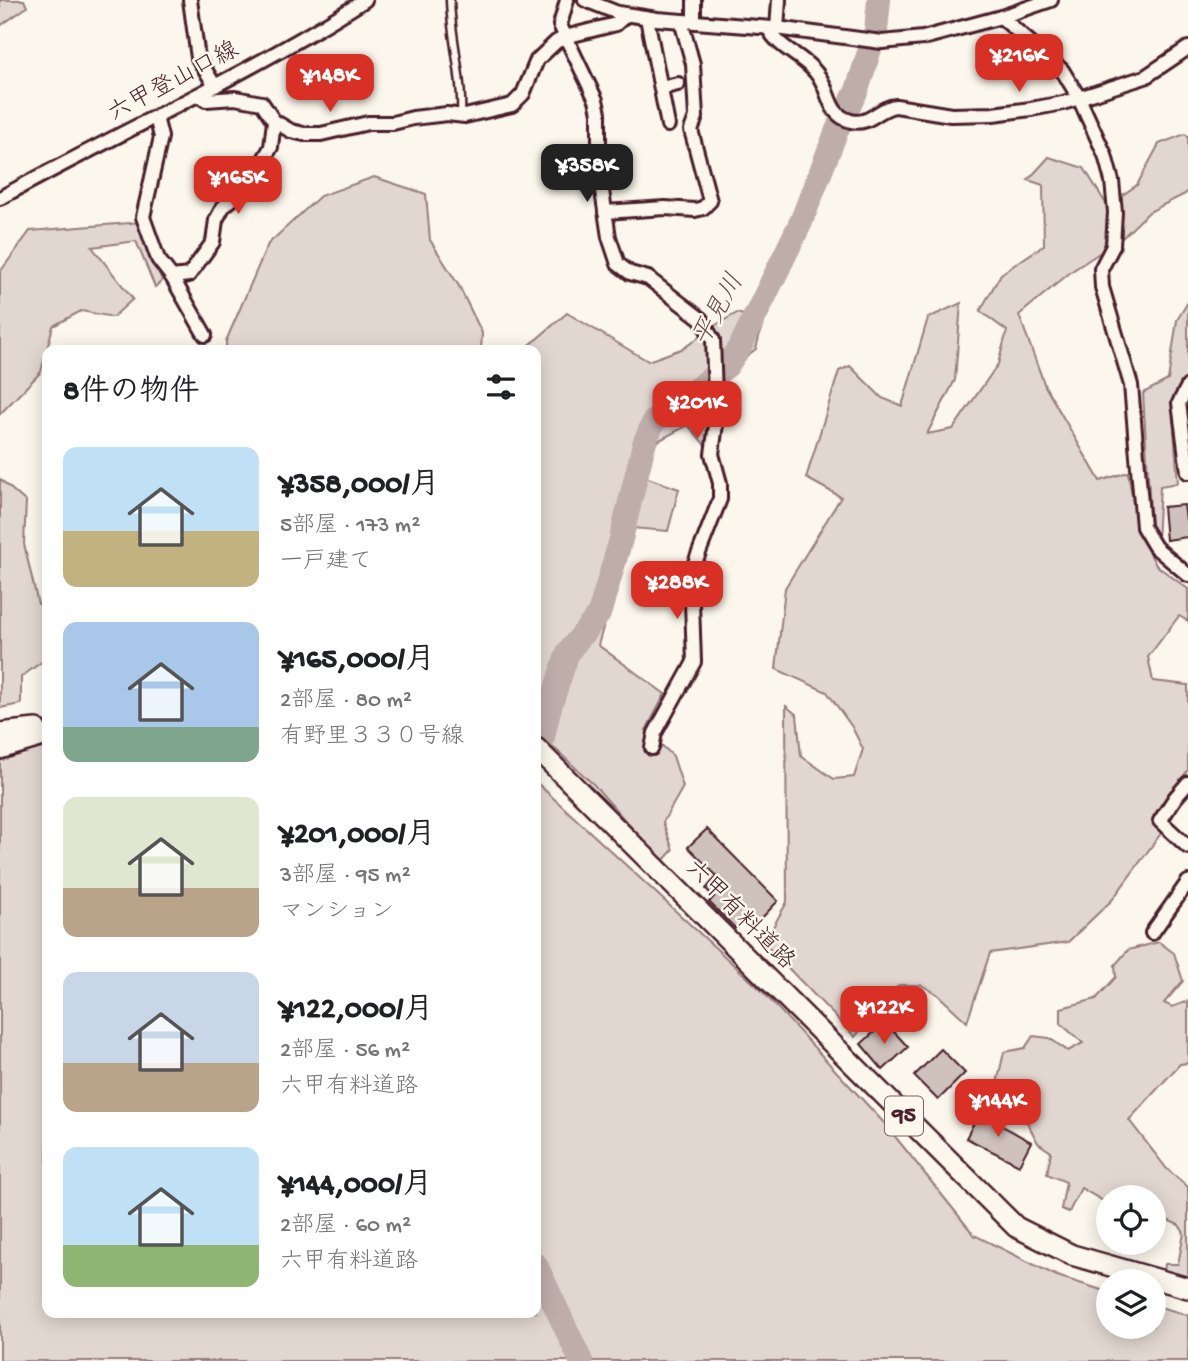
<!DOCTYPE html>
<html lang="ja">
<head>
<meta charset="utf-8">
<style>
	:root { --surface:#fff; --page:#f2f2f2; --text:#202124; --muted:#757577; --accent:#d93025 }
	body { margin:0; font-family:"Gochi Hand","Klee One",sans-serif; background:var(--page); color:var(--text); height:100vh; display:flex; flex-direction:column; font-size:26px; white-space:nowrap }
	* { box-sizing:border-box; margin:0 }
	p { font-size:23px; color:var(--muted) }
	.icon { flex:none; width:38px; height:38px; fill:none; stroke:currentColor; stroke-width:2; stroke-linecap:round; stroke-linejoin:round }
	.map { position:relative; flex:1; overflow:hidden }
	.details { position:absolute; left:42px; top:345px; width:499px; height:973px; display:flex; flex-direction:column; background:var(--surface); border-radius:14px; box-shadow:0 4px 18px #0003 }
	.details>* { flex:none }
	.buttons { position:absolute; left:1096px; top:1185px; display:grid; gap:14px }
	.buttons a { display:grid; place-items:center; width:70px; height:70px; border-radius:50%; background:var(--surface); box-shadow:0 4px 18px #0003; font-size:35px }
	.price { position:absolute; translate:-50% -60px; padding:0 16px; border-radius:14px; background:var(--accent); color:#fff; font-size:23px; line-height:46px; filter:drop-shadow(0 2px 4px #0008) }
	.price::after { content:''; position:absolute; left:50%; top:42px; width:21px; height:16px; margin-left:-10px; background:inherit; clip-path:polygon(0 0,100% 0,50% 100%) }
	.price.on { background:#222; color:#fff }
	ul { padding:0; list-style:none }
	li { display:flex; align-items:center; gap:21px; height:175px; padding:0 21px }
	li span { display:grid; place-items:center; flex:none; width:196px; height:140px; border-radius:14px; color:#555 }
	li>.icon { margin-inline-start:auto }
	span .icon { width:84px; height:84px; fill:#fffc; stroke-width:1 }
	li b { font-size:30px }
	h2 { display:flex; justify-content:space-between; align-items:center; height:84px; padding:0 21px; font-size:30px }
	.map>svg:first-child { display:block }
	.green { fill:#e2d7d0; stroke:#967b7e; stroke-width:2 }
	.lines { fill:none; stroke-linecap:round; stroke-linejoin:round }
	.river { stroke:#bfadaa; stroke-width:24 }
	.building { fill:#cfc2bc; stroke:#4a1f2b; stroke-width:2 }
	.lane-casing { stroke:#4a1f2b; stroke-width:11 }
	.street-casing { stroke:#4a1f2b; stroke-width:18 }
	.primary-casing { stroke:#4a1f2b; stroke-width:24 }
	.lane { stroke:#fbf7ec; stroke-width:6 }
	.street { stroke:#fbf7ec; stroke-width:12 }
	.primary { stroke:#fbf7ec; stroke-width:19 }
	.labels { text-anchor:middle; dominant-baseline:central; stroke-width:5; stroke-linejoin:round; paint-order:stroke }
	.shield { fill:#fbf7ec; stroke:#7f6065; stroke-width:2 }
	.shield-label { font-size:23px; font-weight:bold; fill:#4a1f2b }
	.street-label { font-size:24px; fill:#4a1f2b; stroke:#fbf7ec }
	.water-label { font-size:26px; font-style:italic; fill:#6d4a51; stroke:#fbf7ec }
</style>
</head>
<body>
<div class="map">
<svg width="1188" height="1361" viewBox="0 0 1188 1361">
	<rect width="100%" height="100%" fill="#fbf7ec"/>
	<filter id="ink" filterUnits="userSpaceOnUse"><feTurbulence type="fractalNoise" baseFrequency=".0143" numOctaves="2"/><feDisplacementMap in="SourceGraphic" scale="14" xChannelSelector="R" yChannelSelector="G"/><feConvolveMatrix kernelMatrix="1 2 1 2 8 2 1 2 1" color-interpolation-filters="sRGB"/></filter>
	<g filter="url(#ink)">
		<g class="green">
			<path d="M0 0H24L27 7 0 26Z"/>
			<path d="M1185 134 1188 136V190L1185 194 1149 212 1119 241 1121 196 1137 185 1159 144Z"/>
			<path d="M1049 157 1084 168 1108 207 1104 250 1072 271 1019 315 1045 386 1100 481 1128 472 1138 531 1156 565 1188 589V621L1179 616 1148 657 1153 681 1188 685V770L1160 807 1162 832 1112 900 1068 942 990 953 967 1022 937 994 921 985H899L882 1002 855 1037 764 943 787 902 786 706 797 715 801 756 834 779 854 777 863 749 852 727 827 692 776 669 785 588 841 497 806 478 839 371 850 366 882 398 902 406 928 318 961 303 955 380 927 434 953 429 998 364 1007 331 980 311 1001 274 1044 245 1043 185 1028 180Z"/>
			<path d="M374 177 426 194 430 240 459 286 482 333 481 350H226V341L268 244 320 196Z"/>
			<path d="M142 222 162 281 155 287 136 241 92 247 133 299 113 317 81 311 53 326 41 372 0 414V272L30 231Z"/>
			<path d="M1188 302V381L1172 403 1178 483 1160 486 1157 542 1151 526 1143 393 1168 380 1177 320Z"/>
			<path d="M567 313 648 361 684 348 714 326 737 313 763 321 756 349 712 382 709 450 688 425 656 442 645 477 679 489 668 531 632 528 598 645 665 694 646 730 673 756 683 787 663 822 673 850 662 862 594 785 536 731V350H524Z"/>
			<path d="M0 479 26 502 24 544 38 604 47 606V661H43L21 677V704L0 708Z"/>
			<path d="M47 746V1312H536V782L761 990 885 1124 974 1235 1057 1276 1108 1292V1326H1153V1305L1188 1315V1361H0V752Z"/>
			<path d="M1159 942 1174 953 1183 981 1164 1003 1172 1007 1188 1001V1063L1180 1064 1129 1120 1167 1169 1188 1187V1277L1164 1272 1165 1264H1178L1184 1233 1179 1225 1167 1220 1155 1238 1153 1237V1197H1108V1204L1081 1188 1069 1212 1061 1209 1066 1182 1047 1174 1051 1152 1038 1143 1018 1105 1007 1119 979 1107 997 1097V1083L1004 1052 1025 1048 1033 1036 1049 1038 1068 1051 1083 1043 1061 1024V1008L1096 999 1116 977 1115 965 1128 950Z"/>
		</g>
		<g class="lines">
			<g class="river">
				<path d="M542 742 549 710 568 652 599 614 621 539 644 444 654 421 727 366 741 345 801 222 837 130 857 90 876 30 879 0"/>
				<path d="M536 1265 581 1361"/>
			</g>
		</g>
		<g class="building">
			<path d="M1184 505 1186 520 1188 519V537L1166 540 1163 507Z"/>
			<path d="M707 829 778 901 754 926 745 918 735 928 709 902 714 897 706 889 717 876 688 847Z"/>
			<path d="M885 1022 908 1047 883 1070 861 1044Z"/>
			<path d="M941 1049 965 1073 938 1100 914 1076Z"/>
			<path d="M979 1113 1031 1142 1019 1165 966 1138Z"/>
		</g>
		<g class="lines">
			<defs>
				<path id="lane" d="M450 0C451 39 463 77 461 116"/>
				<g id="street">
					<path d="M190 0 198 58 215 86"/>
					<path d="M567 0 560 25 596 100 599 113V150L602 191 609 237 618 264 630 273 648 278 701 319 713 340 716 424 712 454 720 483V499L691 573 694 662 655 733 652 748"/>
					<path d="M585 0 618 13 657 19 784 29 882 42 923 38 1001 17 1051 0"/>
					<path d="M1001 17 1062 70 1078 96 1105 155 1112 181 1115 212 1113 246 1101 269 1102 287 1131 385 1143 527 1155 547 1188 575"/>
					<path d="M647 18 668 125"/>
					<path d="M694 21V0"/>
					<path d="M769 29C778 49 807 57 820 78 830 93 828 115 851 121 870 126 879 107 896 106L951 115 993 114 1031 109 1063 103 1145 77 1188 48"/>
					<path d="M777 29 779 0"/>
					<path d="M661 88 678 84"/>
					<path d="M198 95 206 100 235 98 262 103 274 121 291 131 304 134H321L368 123H393L413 118 447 114 465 116 512 105 523 94 537 60 556 42 565 37 616 24 626 15"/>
					<path d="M156 117 161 137 143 217 158 259 172 277 205 335"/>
					<path d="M0 198C121 131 248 75 365 0"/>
					<path d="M605 212 665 208 695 210 703 208 710 201 691 130 696 117 693 64 681 21"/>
					<path d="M172 277 189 275 213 242 216 220 223 207 249 185 271 147 274 121"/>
					<path d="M1188 386 1179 403 1188 472"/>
					<path d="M1188 783 1175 798 1160 821 1188 847"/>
					<path d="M1152 933 1188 882"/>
				</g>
				<g id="primary">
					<path d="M0 733 36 729"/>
					<path d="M536 748 1016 1227 1072 1255 1188 1288"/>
					<path d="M0 749 47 735"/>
				</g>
			</defs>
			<use href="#lane" class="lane-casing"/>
			<use href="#street" class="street-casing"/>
			<use href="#primary" class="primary-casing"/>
			<use href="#lane" class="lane"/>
			<use href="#street" class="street"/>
			<use href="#primary" class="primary"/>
		</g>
	</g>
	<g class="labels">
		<rect class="shield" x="885" y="1096.5" width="38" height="39" rx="5"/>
		<g class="shield-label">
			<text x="904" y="1116">95</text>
		</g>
		<g class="street-label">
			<text transform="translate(174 83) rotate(-28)">六甲登山口線</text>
			<text transform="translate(739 916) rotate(45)">六甲有料道路</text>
		</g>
		<g class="water-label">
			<text transform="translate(720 311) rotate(-61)">平見川</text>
		</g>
	</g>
</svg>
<div class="buttons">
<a><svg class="icon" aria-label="locate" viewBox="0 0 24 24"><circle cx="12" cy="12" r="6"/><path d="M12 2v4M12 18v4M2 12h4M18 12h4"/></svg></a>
<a><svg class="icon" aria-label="layers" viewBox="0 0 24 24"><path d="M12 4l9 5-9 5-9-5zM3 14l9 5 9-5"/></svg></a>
</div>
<b class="price" style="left:1019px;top:94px">¥216K</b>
<b class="price" style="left:330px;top:114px">¥148K</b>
<b class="price on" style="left:587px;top:204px">¥358K</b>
<b class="price" style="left:238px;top:216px">¥165K</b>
<b class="price" style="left:697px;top:441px">¥201K</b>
<b class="price" style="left:677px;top:621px">¥288K</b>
<b class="price" style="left:884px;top:1046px">¥122K</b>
<b class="price" style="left:998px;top:1139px">¥144K</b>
<section class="details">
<h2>8件の物件<svg class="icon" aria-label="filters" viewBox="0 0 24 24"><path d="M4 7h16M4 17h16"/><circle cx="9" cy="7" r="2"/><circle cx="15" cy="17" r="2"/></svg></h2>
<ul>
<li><span style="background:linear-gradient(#bfe0f5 60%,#c2b280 0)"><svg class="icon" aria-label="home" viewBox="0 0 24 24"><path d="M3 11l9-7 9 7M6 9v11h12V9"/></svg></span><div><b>¥358,000/月</b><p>5部屋 · 173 m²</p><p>一戸建て</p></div></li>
<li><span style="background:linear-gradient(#a9c7e8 75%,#7fa58c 0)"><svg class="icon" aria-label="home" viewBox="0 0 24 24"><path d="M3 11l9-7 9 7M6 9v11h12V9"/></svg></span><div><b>¥165,000/月</b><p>2部屋 · 80 m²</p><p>有野里３３０号線</p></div></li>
<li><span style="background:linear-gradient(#dfe7d0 65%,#b9a48a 0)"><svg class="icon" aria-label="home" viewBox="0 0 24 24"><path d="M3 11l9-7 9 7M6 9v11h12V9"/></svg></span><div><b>¥201,000/月</b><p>3部屋 · 95 m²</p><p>マンション</p></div></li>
<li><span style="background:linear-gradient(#c9d6e8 65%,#b9a48a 0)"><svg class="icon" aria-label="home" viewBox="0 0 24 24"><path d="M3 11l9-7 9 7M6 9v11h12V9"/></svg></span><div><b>¥122,000/月</b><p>2部屋 · 56 m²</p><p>六甲有料道路</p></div></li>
<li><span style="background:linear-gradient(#bfe0f5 70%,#8fb573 0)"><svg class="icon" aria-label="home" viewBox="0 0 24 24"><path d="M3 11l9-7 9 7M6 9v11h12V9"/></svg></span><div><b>¥144,000/月</b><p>2部屋 · 60 m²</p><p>六甲有料道路</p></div></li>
</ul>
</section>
</div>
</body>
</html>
